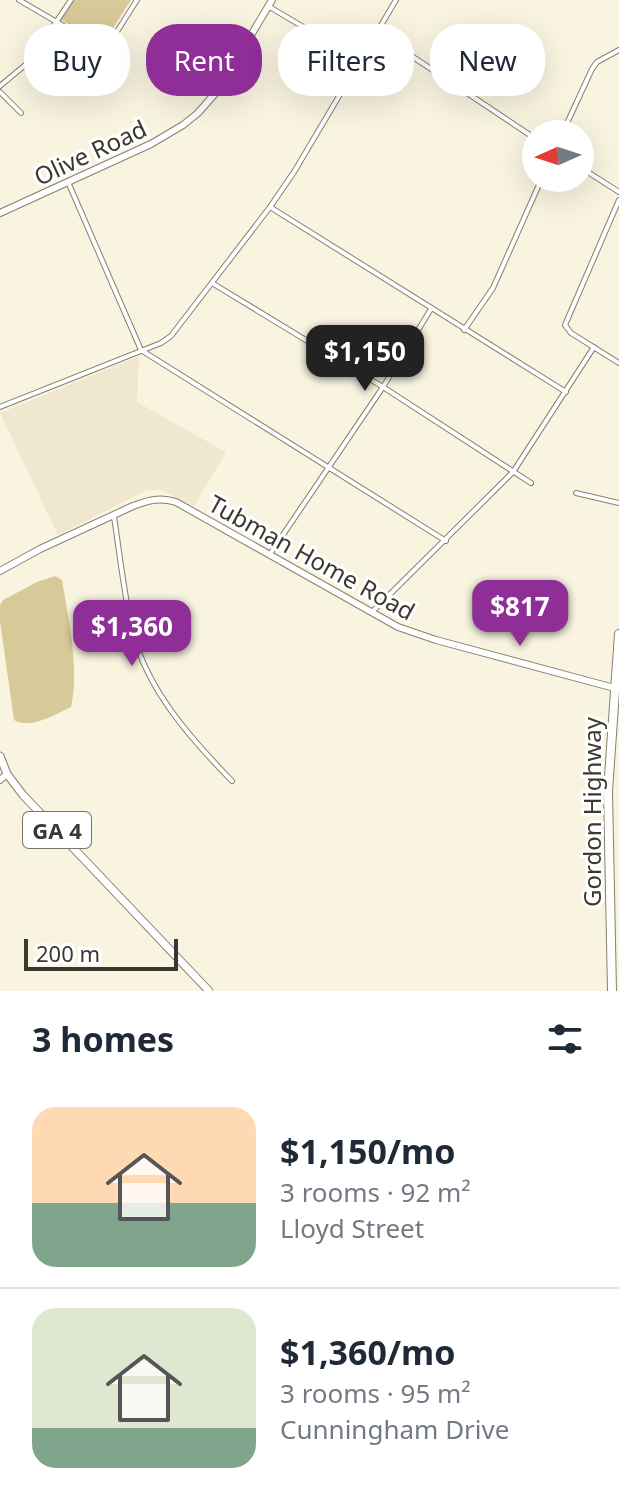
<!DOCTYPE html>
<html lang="en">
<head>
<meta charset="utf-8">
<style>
	:root { --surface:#fff; --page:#f6f6f7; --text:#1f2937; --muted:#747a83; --line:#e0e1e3; --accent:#8e2e96 }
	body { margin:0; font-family:"Noto Sans",sans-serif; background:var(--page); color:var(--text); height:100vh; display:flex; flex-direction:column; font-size:30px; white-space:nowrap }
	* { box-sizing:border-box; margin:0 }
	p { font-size:26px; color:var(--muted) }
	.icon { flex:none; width:44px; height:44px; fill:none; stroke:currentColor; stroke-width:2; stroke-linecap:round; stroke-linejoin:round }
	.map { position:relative; height:991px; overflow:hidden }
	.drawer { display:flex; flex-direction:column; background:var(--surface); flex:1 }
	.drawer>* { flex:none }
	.guide { position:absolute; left:24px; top:24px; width:572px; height:72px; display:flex; gap:16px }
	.needle { width:52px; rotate:267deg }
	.buttons { position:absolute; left:522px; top:120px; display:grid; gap:16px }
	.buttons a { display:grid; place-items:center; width:72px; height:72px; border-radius:50%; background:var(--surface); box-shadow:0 8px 32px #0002; font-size:40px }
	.scale { position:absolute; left:24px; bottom:20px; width:154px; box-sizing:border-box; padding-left:8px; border:4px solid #3a3830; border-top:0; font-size:22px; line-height:28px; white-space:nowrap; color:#3a3830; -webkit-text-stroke:6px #fff; paint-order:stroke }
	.price { position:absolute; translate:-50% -68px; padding:0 18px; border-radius:16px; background:var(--accent); color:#fff; font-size:26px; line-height:52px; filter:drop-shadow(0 2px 4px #0008) }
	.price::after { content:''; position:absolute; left:50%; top:48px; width:24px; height:18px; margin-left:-12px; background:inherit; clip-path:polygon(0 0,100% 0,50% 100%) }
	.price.active { background:#222; color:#fff }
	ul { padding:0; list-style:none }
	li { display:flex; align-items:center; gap:24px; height:200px; padding:0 32px }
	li+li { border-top:2px solid var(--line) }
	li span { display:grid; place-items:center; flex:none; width:224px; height:160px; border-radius:24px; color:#555 }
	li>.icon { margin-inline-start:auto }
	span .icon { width:96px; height:96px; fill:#fffc; stroke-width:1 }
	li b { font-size:34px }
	h2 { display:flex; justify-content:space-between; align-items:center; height:96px; padding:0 32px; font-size:34px }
	.tag { padding:0 28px; border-radius:32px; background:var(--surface); box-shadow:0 8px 32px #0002; font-size:28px; line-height:72px }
	.tag.active { background:var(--accent); color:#fff }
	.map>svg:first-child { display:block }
	.built { fill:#efe8ce }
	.green { fill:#d8ca98 }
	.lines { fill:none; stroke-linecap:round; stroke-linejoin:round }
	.street-casing { stroke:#85816f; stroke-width:6 }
	.secondary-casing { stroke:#85816f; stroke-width:8 }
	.primary-casing { stroke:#85816f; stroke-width:9 }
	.highway-casing { stroke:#85816f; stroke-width:10 }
	.street { stroke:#fff; stroke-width:4 }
	.secondary { stroke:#fff; stroke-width:6 }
	.primary { stroke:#fff; stroke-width:7 }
	.highway { stroke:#fff; stroke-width:8 }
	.labels { text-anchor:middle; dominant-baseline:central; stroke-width:6; stroke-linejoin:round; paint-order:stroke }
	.shield { fill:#fff; stroke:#75746e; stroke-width:2 }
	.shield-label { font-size:22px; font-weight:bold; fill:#3a3830 }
	.street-label { font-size:24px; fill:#3a3830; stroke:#fff }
</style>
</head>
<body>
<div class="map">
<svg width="619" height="991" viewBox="0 0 619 991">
	<rect width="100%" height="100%" fill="#f9f4e0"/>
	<path class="built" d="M139 356 137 402 226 452 194 506 161 490H147L58 535 0 413Z"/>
	<g class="green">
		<path d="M74 0H131L107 38 99 41 61 20Z"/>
		<path d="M55 576 62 580C68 617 80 670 71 707 56 714 30 730 14 720L0 621V605L3 600 37 582Z"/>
	</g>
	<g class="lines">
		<defs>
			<g id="street">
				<path d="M19 0 96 45 111 41 137 0"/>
				<path d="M268 6 359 60"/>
				<path d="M377 33 536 139"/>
				<path d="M0 86 30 61 71 0"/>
				<path d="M0 92 21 113"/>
				<path d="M562 134 592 69 597 62 619 50"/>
				<path d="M580 167 619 192"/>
				<path d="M68 182 141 350 446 541"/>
				<path d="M619 200 565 325 571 333 619 363"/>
				<path d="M270 207 566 392"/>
				<path d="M212 283 383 387 531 483"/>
				<path d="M464 330 493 288 542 178"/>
				<path d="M0 407 161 343 171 336 270 207 294 172 396 0"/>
				<path d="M576 493 619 503"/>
				<path d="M114 517C120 555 124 596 133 633 148 691 191 739 232 781"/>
				<path d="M270 554 383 387 431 309"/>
				<path d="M372 612 513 472 594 347"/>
			</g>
			<g id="secondary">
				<path d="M0 213 151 144 183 125 198 113 219 89 272 0"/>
				<path d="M0 571 40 549 133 506C149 500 160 497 176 502L398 627 436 640 618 689"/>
				<path d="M0 780 7 774"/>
			</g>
			<path id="primary" d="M0 756 7 774 23 795 209 991"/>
			<path id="highway" d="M612 991 608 791 619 634"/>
		</defs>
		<use href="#street" class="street-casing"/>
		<use href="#secondary" class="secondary-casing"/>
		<use href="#primary" class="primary-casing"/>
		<use href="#highway" class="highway-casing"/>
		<use href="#street" class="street"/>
		<use href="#secondary" class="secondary"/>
		<use href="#primary" class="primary"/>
		<use href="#highway" class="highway"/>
	</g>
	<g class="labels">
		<rect class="shield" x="23" y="812" width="68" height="36" rx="6"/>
		<g class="shield-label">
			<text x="57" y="830">GA 4</text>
		</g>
		<g class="street-label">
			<text transform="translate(90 152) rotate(-25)">Olive Road</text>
			<text transform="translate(312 557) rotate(29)">Tubman Home Road</text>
			<text transform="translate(591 812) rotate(-90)">Gordon Highway</text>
		</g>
	</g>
</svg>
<div class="buttons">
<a><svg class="needle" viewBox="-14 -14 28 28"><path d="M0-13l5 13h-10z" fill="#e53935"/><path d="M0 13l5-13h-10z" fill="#747a83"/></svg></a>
</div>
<div class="scale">200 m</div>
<b class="price active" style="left:365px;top:393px">$1,150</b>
<b class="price" style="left:520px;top:648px">$817</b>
<b class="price" style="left:132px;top:668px">$1,360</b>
<div class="guide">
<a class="tag">Buy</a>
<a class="tag active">Rent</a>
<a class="tag">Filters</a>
<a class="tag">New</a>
</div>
</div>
<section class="drawer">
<h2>3 homes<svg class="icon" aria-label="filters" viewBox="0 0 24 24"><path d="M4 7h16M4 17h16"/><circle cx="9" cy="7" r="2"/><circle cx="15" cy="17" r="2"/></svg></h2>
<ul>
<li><span style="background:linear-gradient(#ffd9b3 60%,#7fa58c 0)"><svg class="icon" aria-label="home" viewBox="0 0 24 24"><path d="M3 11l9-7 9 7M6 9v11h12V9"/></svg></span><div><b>$1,150/mo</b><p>3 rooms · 92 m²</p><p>Lloyd Street</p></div></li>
<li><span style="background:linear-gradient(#dfe7d0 75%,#7fa58c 0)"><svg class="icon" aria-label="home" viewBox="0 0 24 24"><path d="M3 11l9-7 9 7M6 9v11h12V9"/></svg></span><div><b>$1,360/mo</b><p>3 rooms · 95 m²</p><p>Cunningham Drive</p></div></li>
</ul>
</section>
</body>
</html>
